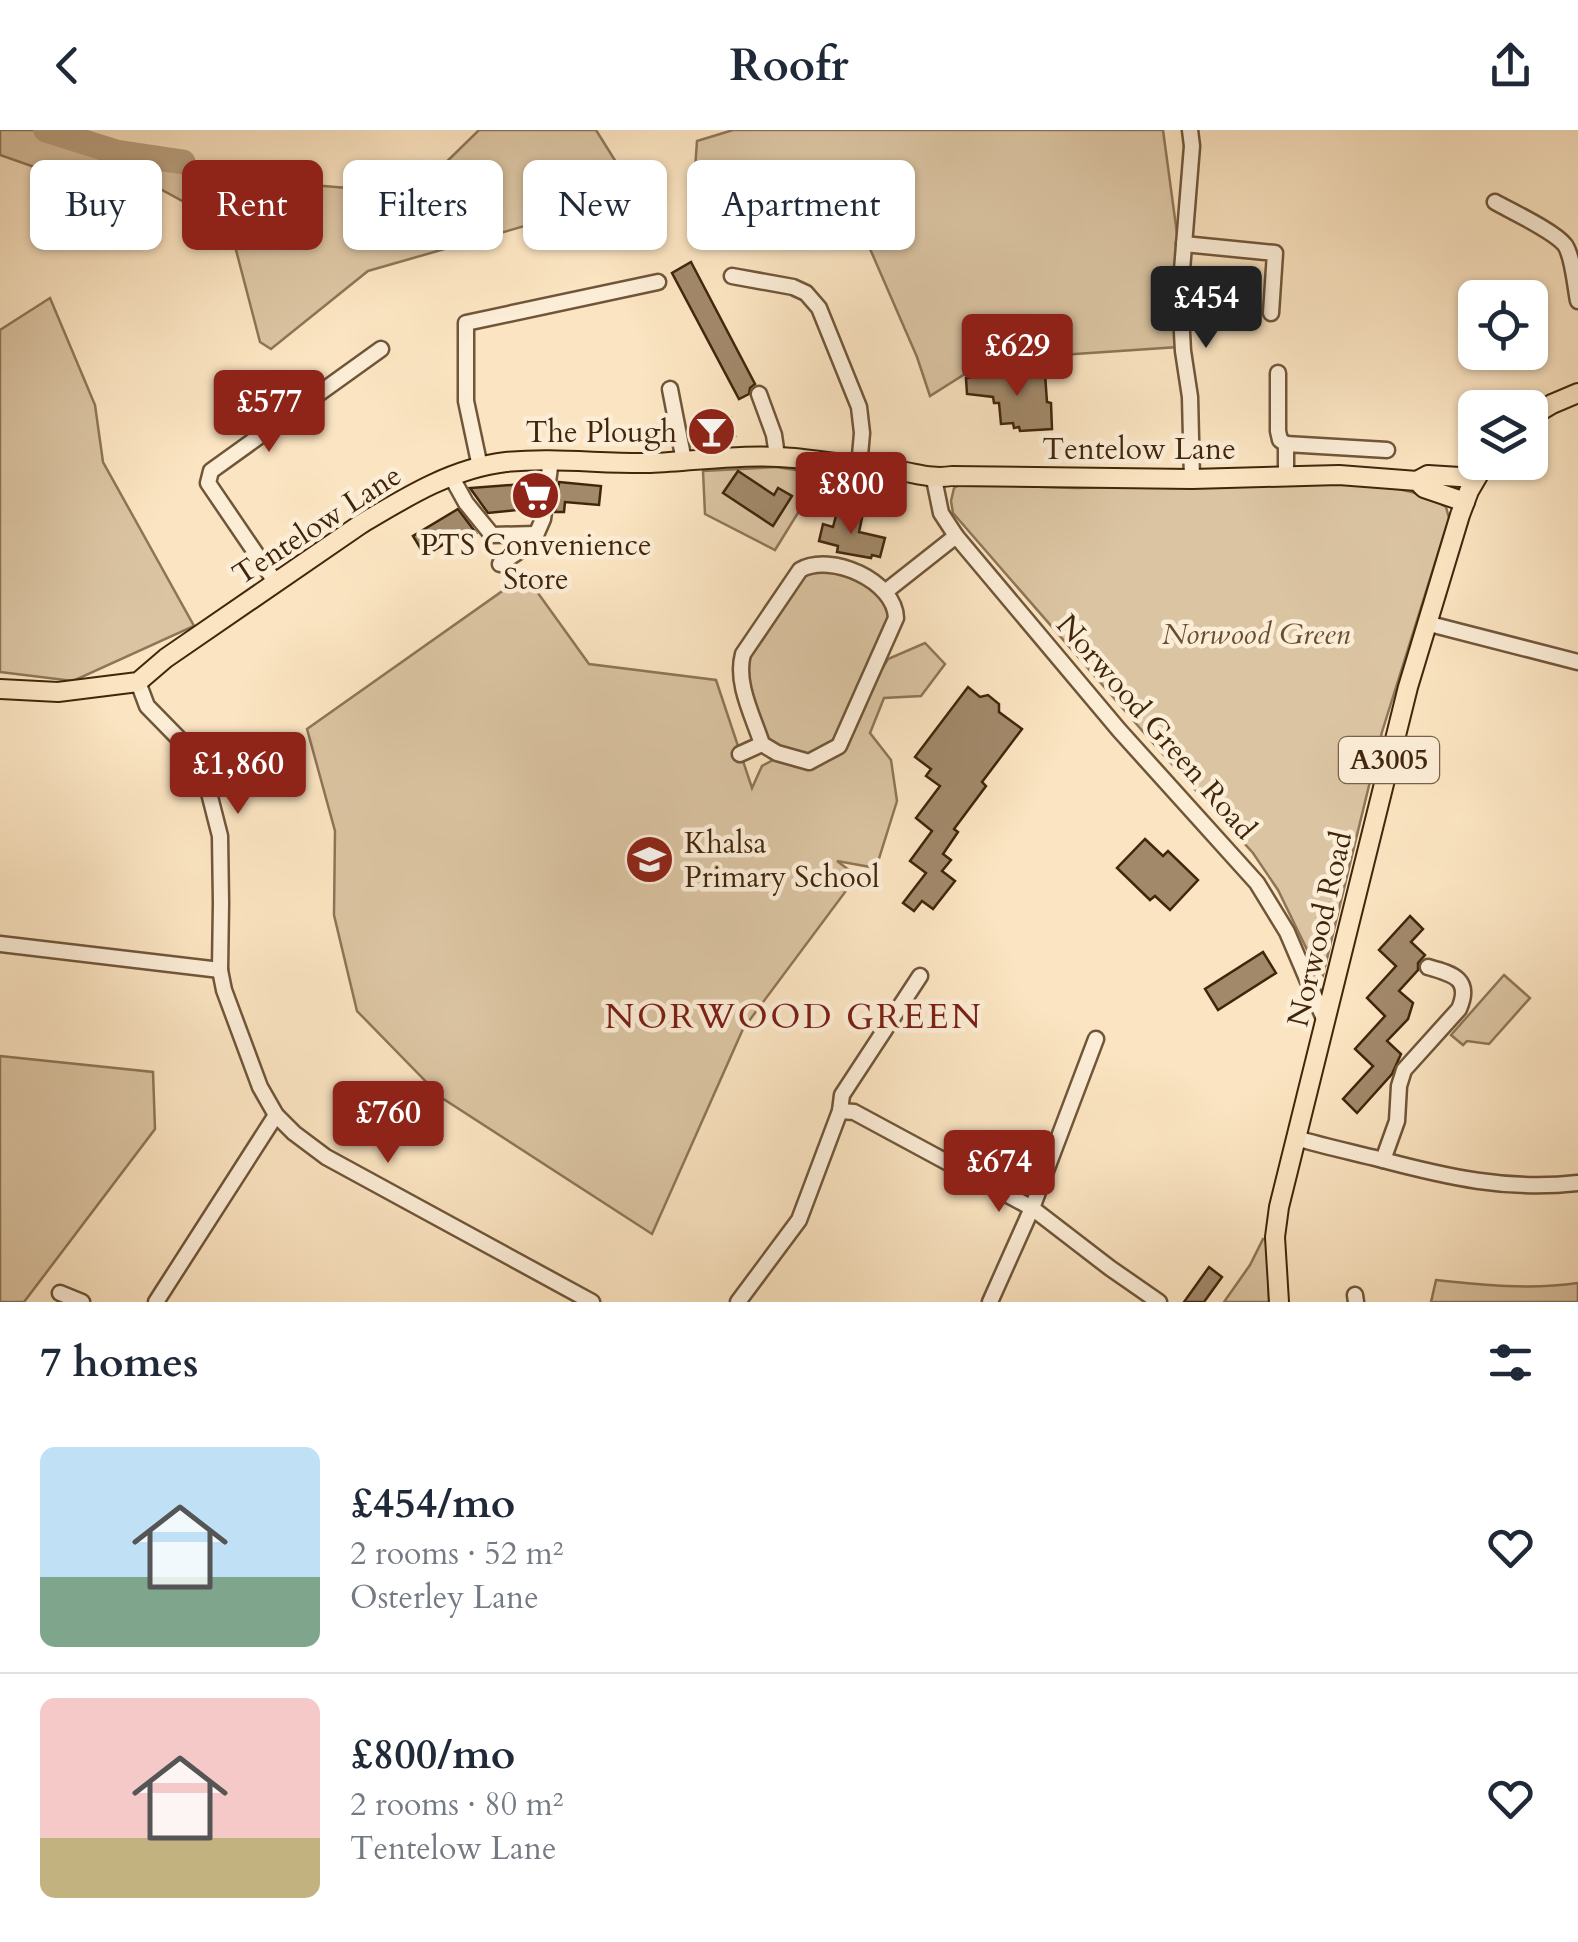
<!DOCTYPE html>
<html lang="en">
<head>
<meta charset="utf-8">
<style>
	:root { --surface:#fff; --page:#f2f2f3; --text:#1f2937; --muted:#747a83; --line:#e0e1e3; --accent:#8f2418 }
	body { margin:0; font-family:Cardo,serif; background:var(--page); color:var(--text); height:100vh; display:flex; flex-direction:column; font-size:38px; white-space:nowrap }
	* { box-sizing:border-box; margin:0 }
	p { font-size:32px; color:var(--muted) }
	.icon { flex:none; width:55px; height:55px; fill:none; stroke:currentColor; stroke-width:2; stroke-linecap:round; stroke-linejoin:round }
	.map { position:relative; height:1172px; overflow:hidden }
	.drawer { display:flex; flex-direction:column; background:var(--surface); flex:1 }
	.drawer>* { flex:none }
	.hud { position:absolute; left:30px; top:30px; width:1000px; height:90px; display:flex; gap:20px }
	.tools { position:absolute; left:1458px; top:150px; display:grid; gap:20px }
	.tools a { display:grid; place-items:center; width:90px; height:90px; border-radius:15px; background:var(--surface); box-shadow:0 2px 8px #0004; font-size:50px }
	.price { position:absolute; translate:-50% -85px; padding:0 22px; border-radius:10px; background:var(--accent); color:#fff; font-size:32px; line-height:65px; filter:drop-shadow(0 2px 5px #0008) }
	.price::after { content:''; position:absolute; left:50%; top:60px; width:30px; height:22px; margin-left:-15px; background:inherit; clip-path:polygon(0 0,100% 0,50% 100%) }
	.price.active { background:#222; color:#fff }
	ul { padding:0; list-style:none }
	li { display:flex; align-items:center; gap:30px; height:250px; padding:0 40px }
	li+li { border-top:2px solid var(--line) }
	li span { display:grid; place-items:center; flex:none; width:280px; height:200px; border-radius:15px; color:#555 }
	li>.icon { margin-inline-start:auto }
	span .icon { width:120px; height:120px; fill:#fffc; stroke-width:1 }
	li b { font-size:42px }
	h2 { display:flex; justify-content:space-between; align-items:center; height:120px; padding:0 40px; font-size:42px }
	.pill { padding:0 35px; border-radius:15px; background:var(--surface); box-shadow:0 2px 8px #0004; font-size:35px; line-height:90px }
	.pill.active { background:var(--accent); color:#fff }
	header { display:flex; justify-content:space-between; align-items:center; height:130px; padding:0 40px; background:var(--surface); font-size:45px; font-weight:700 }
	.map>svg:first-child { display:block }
	.green { fill:#dbc4a2; stroke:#8e7557; stroke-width:2.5 }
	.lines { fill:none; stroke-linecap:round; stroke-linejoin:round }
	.river { stroke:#bca383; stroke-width:25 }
	.building { fill:#a2896a; stroke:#41260c; stroke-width:2.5 }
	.minor-casing { stroke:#705639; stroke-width:19 }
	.major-casing { stroke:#41260c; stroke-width:22 }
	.minor { stroke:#fcedd7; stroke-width:14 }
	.major { stroke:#fbe4c1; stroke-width:18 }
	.labels { text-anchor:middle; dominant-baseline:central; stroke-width:9; stroke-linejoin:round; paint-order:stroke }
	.shield { fill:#fcedd7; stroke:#796249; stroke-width:2.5 }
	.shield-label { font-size:28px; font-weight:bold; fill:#41260c }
	.poi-label { font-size:30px; fill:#41260c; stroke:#fcedd7; text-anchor:end }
	.street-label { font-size:30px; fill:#41260c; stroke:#fcedd7 }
	.park-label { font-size:30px; font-style:italic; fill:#684e32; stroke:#fcedd7 }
	.quarter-label { font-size:35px; letter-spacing:2.5px; fill:#7a1f14; stroke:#fcedd7 }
</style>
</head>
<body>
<header><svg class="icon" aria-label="back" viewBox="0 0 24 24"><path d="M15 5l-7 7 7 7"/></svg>Roofr<svg class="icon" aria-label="share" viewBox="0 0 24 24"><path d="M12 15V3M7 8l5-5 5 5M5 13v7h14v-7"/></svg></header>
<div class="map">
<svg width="1578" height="1172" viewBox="0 0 1578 1172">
	<rect width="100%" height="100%" fill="#fbe4c1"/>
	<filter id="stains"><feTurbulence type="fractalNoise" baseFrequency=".002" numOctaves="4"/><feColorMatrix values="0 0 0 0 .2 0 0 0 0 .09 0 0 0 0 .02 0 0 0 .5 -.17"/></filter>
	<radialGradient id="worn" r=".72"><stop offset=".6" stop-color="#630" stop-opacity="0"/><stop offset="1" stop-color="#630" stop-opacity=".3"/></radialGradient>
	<g class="green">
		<path d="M0 0H54L216 47 360 59 428 50 479 0H596L636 64 368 141 271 219 260 212 230 97 162 60 74 51 0 25Z"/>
		<path d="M733 0H1163L1178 111V217L987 230 930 266 917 227 854 82 694 54 697 11Z"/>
		<path d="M50 168 95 275 103 332 194 496 73 551 0 542V200Z"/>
		<path d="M776 337 822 344 775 420 705 384 703 341Z"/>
		<path d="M1321 353C1362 356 1411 353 1446 377L1449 388 1382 602 1323 845 1313 832 1278 760 1253 723 1159 620 953 383 951 371 954 358 962 354 1076 358Z"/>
		<path d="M845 437 896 479 851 590 888 529 925 513 945 534 921 566 884 568 870 603 891 630 897 671 876 738 837 731 857 746 743 899 652 1104 442 968 357 881 334 785 335 701 307 599 525 445 589 534 716 550 752 658 762 636 782 625 762 614 740 536 800 440Z"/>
		<path d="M1504 845 1530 868 1489 914 1467 911 1463 915 1451 905Z"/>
		<path d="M0 926 153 942 155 999 24 1172H0Z"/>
		<path d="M1263 1109 1267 1110 1269 1172H1224L1250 1135Z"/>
		<path d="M1436 1150C1483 1155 1530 1160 1578 1153V1172H1431Z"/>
	</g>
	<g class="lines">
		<path class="river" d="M46 0 116 22 183 32"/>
	</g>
	<g class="building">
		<path d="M691 132 755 254 750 258 749 264 739 269 672 143Z"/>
		<path d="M1045 244 1047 272 1051 273 1052 299 1020 301 1019 297 1014 298 1013 293 1001 294 999 273H994L993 267 967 264 966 248Z"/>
		<path d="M731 288 735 306 713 312V315L710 316 694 317 690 298Z"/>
		<path d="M738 341 774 365 778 358 792 366 773 396 723 363Z"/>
		<path d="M559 352 601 356 599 375 565 372 564 382H555Z"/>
		<path d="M537 353 535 372 525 373 526 379 488 383 470 358Z"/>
		<path d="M458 379 476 403 467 408 463 402 425 426 413 406Z"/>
		<path d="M837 382 862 388 859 402 885 408 880 427 872 425 871 428 837 422 838 416 819 411 823 394 833 397Z"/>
		<path d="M968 557 980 567 988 565 999 574V582L1022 599 982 652 986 656 954 699 958 702 943 724 951 730 942 741 955 751 933 779 922 771 914 781 903 773 926 743 910 731 932 701 916 688 940 656 926 646 931 639 915 627Z"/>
		<path d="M1145 709 1163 726 1168 721 1198 750 1170 780 1155 766 1150 770 1117 738Z"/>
		<path d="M1410 786 1423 799 1411 812 1425 825 1418 833V840L1399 861 1413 873 1408 889 1387 911 1401 924 1392 944 1357 983 1343 969 1373 936 1355 919 1385 886 1367 868 1396 836 1379 820Z"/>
		<path d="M1263 822 1276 843 1218 880 1205 859Z"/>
		<path d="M1209 1137 1222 1147 1204 1172H1184Z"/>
	</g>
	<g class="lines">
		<defs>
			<g id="minor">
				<path d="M1190 0 1192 16 1180 165 1183 221 1190 267 1192 349"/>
				<path d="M1495 72C1511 81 1554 101 1565 115 1573 127 1575 156 1578 171"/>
				<path d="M1184 114 1275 123 1271 183"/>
				<path d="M732 146 793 157 806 163 819 178 859 277 862 303 859 337"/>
				<path d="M1278 243V301L1280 310 1286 314"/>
				<path d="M670 259 684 331"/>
				<path d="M759 264 774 305 777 326"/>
				<path d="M480 337 466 271V193L658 152"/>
				<path d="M451 346 466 373 492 405 536 404"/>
				<path d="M1286 346V314L1387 320"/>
				<path d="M934 349 941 383 956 406 1119 600 1257 753 1287 802 1325 891"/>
				<path d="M500 434 533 412 543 389 551 330"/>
				<path d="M276 453 208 353 211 341 381 219"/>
				<path d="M885 462 956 406"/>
				<path d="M1426 493 1578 532"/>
				<path d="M138 552 147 576 190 620 208 659 220 706 221 773 220 840 224 860 260 957 276 985 294 1003 326 1027 592 1172"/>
				<path d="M740 624 762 614C753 586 735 553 743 524L800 440C831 422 895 451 896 488L839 616 809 632 777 623 762 614"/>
				<path d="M0 814 220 840"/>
				<path d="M840 981 854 982 1032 1078 1110 1138 1159 1172"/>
				<path d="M1296 1008C1323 1016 1351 1022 1379 1029 1447 1047 1507 1061 1578 1053"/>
				<path d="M1383 1030 1397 991 1399 956 1404 940 1459 879C1472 849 1453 844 1428 837"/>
				<path d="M60 1163 82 1172"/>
				<path d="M1355 1165 1356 1172"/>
				<path d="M156 1172 276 985"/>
				<path d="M738 1172 799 1090 840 981 842 965 920 846"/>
				<path d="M990 1172 1032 1078 1096 909"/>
			</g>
			<g id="major">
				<path d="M1530 287 1552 274 1578 263"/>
				<path d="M1417 351 1428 345 1476 348"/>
				<path d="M0 559 58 562 138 552 166 528 361 394C406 367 453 338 506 332 554 327 602 334 650 333 699 331 746 323 794 328 830 332 865 337 900 341 919 344 933 349 952 346L1192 349 1339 345 1417 351 1424 358 1465 372"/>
				<path d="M1279 1172 1275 1107 1279 1077 1408 557 1460 385 1469 361 1486 332"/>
			</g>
		</defs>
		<use href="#minor" class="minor-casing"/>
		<use href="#major" class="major-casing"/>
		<use href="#minor" class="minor"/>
		<use href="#major" class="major"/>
	</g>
	<defs>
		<symbol id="bar-disc" viewBox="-11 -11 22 22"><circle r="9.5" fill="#8f2418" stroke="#fcedd7"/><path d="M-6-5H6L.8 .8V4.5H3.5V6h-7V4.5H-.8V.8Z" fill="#fff"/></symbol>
		<symbol id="supermarket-disc" viewBox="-11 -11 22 22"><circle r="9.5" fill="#8f2418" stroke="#fcedd7"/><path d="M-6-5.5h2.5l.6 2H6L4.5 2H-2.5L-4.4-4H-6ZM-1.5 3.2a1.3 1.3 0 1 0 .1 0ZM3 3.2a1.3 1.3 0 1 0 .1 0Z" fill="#fff"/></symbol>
		<symbol id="school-disc" viewBox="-11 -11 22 22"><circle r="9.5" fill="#8f2418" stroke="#fcedd7"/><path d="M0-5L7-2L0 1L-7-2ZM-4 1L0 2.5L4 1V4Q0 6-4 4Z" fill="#fff"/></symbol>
	</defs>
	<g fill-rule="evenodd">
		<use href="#bar-disc" x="684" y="274" width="55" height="55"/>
		<use href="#supermarket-disc" x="508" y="338" width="55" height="55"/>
		<use href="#school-disc" x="622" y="702" width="55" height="55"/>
	</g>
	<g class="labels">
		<rect class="shield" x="1339" y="607" width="100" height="46" rx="8"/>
		<g class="shield-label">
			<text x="1389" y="630">A3005</text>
		</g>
		<g class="poi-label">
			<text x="677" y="302">The Plough</text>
			<text x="536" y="415" text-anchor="middle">PTS Convenience<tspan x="536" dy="34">Store</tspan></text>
			<text x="684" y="713" text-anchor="start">Khalsa<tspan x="684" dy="34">Primary School</tspan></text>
		</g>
		<g class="street-label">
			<text x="1139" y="319">Tentelow Lane</text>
			<text transform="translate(317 395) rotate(-33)">Tentelow Lane</text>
			<text transform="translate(1156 597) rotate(49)">Norwood Green Road</text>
			<text transform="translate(1320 799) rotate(-77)">Norwood Road</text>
		</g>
		<g class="park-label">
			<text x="1256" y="504">Norwood Green</text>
		</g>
		<g class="quarter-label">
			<text x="794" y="887">NORWOOD GREEN</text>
		</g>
	</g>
	<rect width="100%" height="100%" filter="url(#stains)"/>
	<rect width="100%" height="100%" fill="url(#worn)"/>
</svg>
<div class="tools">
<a><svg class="icon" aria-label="locate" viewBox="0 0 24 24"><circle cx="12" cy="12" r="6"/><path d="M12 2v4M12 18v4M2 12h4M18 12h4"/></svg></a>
<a><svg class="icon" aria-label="layers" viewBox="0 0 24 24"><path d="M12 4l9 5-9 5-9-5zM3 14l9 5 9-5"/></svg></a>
</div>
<b class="price active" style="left:1206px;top:221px">£454</b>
<b class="price" style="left:1017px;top:269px">£629</b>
<b class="price" style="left:269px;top:325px">£577</b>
<b class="price" style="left:851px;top:407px">£800</b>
<b class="price" style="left:238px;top:687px">£1,860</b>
<b class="price" style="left:388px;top:1036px">£760</b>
<b class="price" style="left:999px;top:1085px">£674</b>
<div class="hud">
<a class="pill">Buy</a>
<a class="pill active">Rent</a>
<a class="pill">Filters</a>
<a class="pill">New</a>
<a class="pill">Apartment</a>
</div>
</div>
<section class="drawer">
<h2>7 homes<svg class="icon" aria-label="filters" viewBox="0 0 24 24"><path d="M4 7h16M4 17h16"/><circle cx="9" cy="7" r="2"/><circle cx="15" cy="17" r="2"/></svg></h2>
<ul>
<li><span style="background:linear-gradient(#bfe0f5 65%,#7fa58c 0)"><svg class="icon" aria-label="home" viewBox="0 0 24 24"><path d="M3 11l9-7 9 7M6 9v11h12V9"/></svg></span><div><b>£454/mo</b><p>2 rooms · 52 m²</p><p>Osterley Lane</p></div><svg class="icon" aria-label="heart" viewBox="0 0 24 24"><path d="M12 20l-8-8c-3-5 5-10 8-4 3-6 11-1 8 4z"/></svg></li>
<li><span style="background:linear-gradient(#f6c9c9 70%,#c2b280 0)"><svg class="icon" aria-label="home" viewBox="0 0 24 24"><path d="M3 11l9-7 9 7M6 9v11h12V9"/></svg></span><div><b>£800/mo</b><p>2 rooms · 80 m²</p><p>Tentelow Lane</p></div><svg class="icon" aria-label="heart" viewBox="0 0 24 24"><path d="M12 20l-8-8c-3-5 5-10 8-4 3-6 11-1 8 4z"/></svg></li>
</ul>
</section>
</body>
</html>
